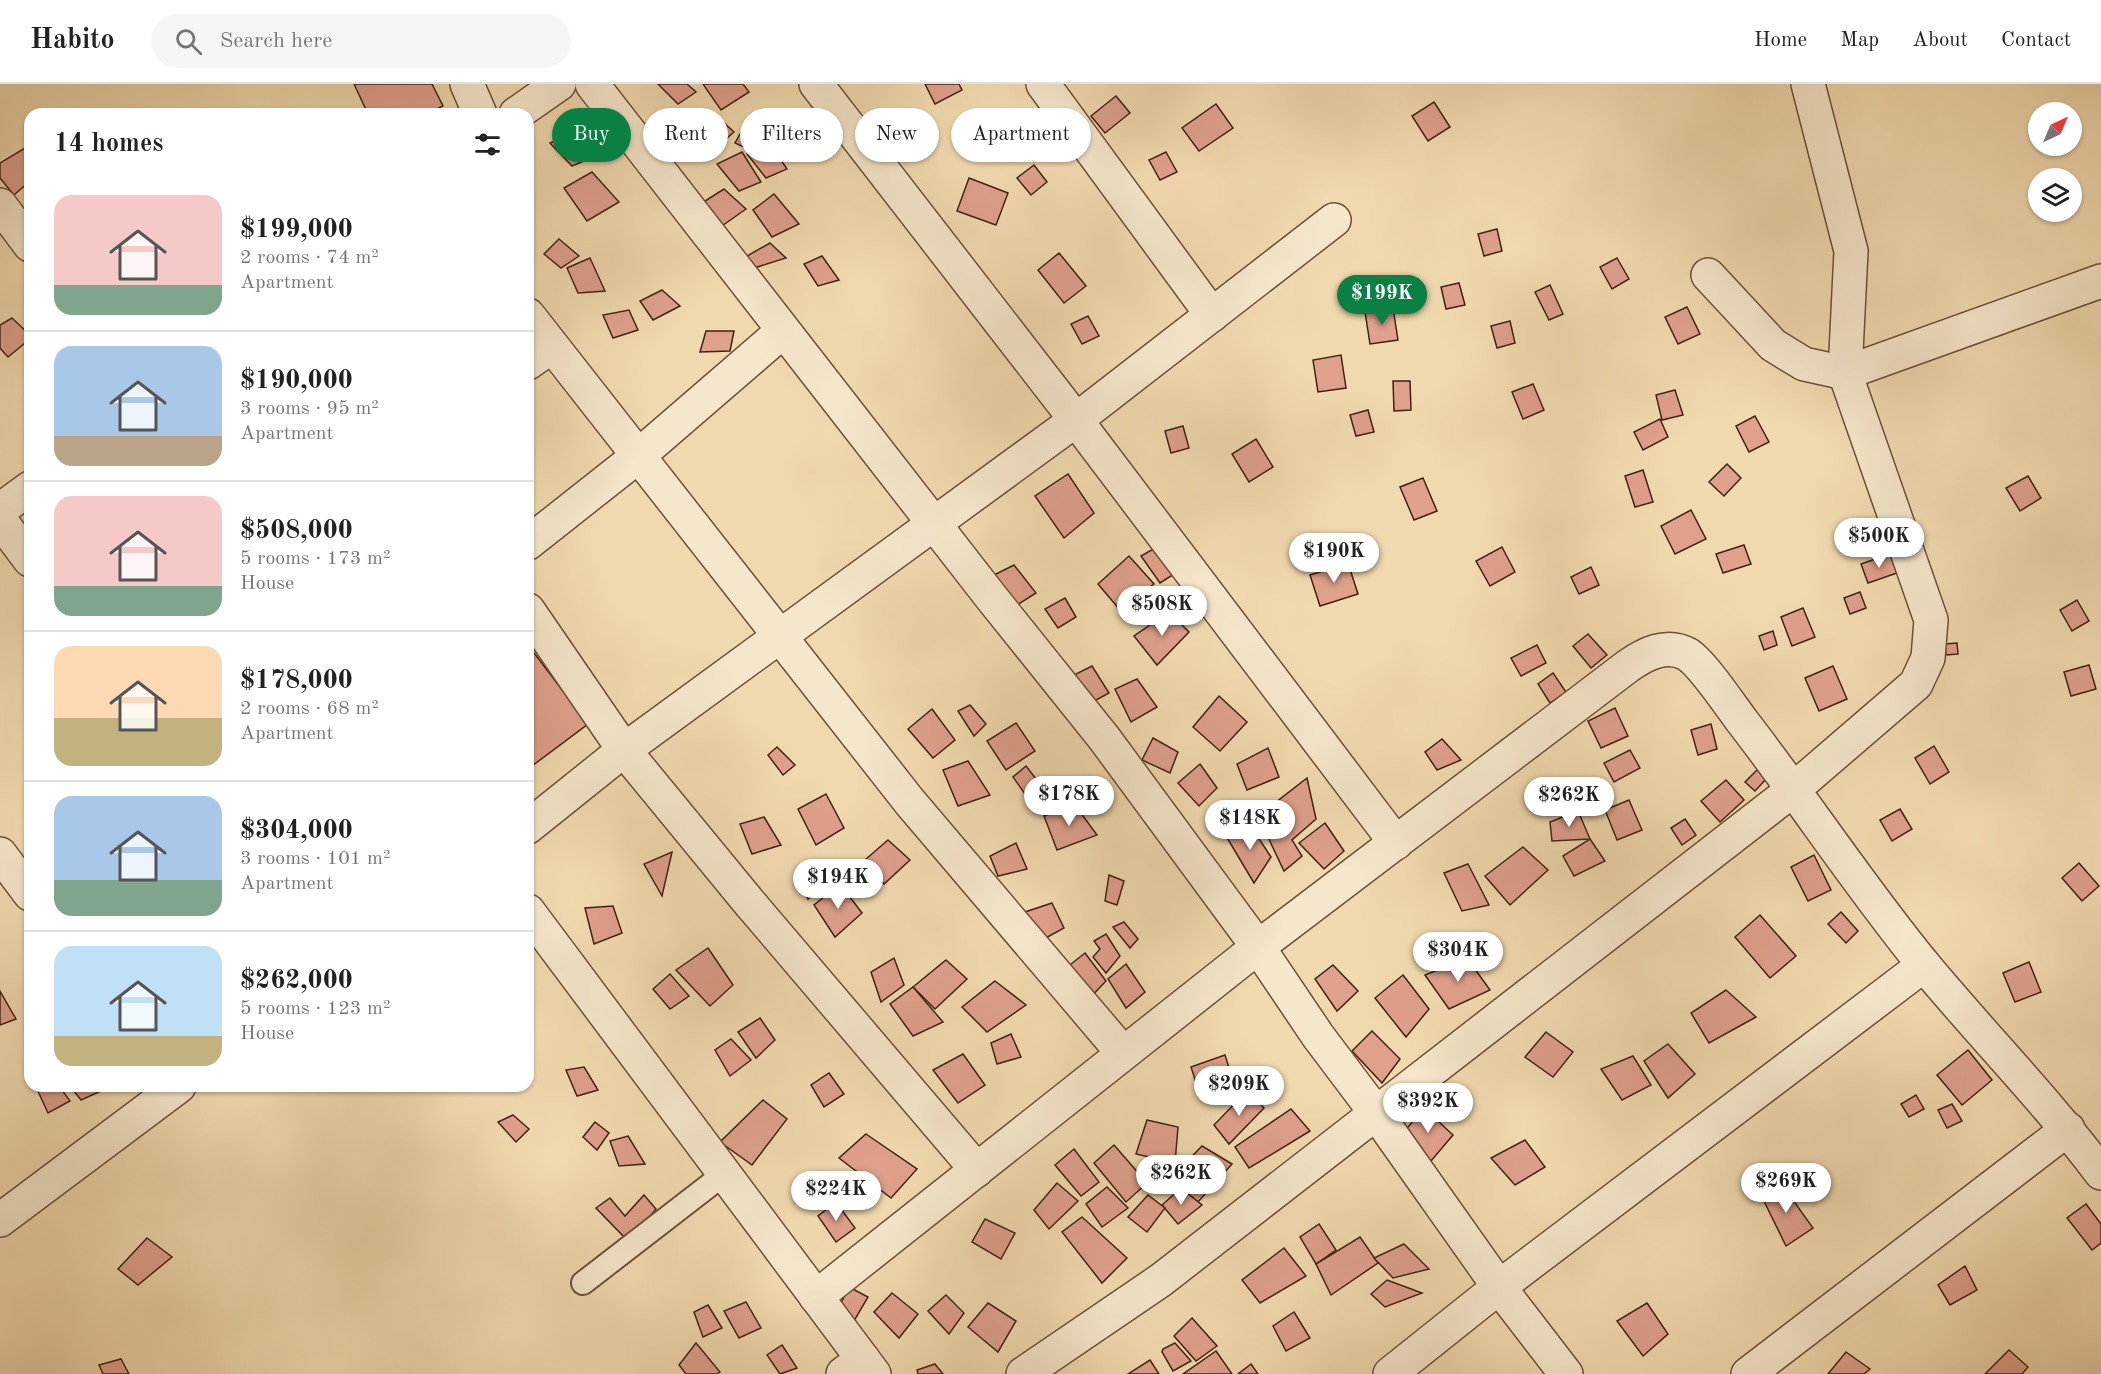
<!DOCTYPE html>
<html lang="en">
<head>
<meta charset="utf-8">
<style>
	:root { --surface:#fff; --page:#f6f6f6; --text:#202124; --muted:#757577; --line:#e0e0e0; --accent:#0b8043 }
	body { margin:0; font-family:"Old Standard TT",serif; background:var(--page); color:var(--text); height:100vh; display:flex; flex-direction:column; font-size:22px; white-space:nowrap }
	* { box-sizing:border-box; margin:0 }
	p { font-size:20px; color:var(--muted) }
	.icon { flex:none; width:33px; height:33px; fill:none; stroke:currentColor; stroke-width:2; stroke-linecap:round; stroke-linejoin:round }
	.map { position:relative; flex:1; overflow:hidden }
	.sheet { position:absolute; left:24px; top:24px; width:510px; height:984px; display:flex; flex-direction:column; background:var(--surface); border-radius:18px; box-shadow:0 2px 4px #0004 }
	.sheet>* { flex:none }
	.banner { position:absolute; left:552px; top:24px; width:570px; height:54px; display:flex; gap:12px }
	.needle { width:39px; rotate:44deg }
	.fabs { position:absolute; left:2028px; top:18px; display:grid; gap:12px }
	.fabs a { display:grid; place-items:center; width:54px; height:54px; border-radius:50%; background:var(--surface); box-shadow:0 2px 4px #0004; font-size:30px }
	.price { position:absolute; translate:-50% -51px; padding:0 14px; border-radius:21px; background:#fff; color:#222; font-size:20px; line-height:39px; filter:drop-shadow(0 2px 3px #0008) }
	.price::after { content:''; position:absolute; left:50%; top:36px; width:18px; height:14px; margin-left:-9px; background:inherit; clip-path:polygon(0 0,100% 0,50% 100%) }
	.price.selected { background:var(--accent); color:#fff }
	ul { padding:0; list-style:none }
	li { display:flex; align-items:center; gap:18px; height:150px; padding:0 30px }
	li+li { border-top:2px solid var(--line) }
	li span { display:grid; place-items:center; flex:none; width:168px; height:120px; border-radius:18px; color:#555 }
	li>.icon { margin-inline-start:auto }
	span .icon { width:72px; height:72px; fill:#fffc; stroke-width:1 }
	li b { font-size:26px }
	h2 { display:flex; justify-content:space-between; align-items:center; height:72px; padding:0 30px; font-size:26px }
	.pill { padding:0 21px; border-radius:27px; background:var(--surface); box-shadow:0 2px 4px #0004; font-size:21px; line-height:54px }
	.pill.selected { background:var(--accent); color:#fff }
	header { display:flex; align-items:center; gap:36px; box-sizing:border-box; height:84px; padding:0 30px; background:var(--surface); border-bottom:2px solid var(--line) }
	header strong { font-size:28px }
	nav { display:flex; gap:33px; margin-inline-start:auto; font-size:21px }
	.search { width:420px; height:54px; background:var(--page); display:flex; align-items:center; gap:15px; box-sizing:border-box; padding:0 21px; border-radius:33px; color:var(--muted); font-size:22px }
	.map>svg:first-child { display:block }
	.building { fill:#dfa08c; stroke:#412213; stroke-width:1.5 }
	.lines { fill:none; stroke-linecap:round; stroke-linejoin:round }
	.service-casing { stroke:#6d503a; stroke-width:26 }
	.minor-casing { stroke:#6d503a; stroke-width:36 }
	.tertiary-casing { stroke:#6d503a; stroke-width:36 }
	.service { stroke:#f6e6cb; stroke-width:22 }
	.minor { stroke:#f6e6cb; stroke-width:33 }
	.tertiary { stroke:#f6e6cb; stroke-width:33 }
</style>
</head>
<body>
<header>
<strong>Habito</strong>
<div class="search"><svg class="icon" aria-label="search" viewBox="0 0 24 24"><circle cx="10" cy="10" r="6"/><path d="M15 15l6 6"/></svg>Search here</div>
<nav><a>Home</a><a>Map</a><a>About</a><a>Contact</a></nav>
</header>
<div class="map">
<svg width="2101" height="1290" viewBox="0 0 2101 1290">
	<rect width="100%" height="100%" fill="#f1d9af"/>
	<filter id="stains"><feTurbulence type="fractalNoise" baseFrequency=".00333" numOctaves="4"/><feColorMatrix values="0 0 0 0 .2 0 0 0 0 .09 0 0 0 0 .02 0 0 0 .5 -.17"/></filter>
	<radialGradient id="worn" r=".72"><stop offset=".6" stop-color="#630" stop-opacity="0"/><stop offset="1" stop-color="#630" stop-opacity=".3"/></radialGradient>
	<g class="building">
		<path d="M354 0H432L443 22 426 30H368Z"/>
		<path d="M658 0H687L696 8 678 20Z"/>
		<path d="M703 0H743L749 8 721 26Z"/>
		<path d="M925 0H959L962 6 935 20Z"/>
		<path d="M1116 12 1130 29 1105 49 1091 32Z"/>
		<path d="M1434 18 1450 43 1428 57 1412 32Z"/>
		<path d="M1216 20 1233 44 1199 67 1182 44Z"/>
		<path d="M721 36 734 48 719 61 709 51Z"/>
		<path d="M590 42 610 66 572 82 550 59Z"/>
		<path d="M744 43 759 52 748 65 735 59Z"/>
		<path d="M769 58 787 85 766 94 747 70Z"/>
		<path d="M25 64 30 72V97L14 111 0 94V79Z"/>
		<path d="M742 68 761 98 739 107 717 80Z"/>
		<path d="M1166 68 1177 88 1160 96 1149 76Z"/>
		<path d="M1034 81 1047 98 1031 111 1017 94Z"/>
		<path d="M592 88 619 118 587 137 564 104Z"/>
		<path d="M969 94 1008 109 996 141 957 127Z"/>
		<path d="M724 105 746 125 719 144 705 117Z"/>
		<path d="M774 110 799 140 772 153 753 126Z"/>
		<path d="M1497 145 1502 167 1484 172 1478 150Z"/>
		<path d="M559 155 579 172 561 184 544 170Z"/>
		<path d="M770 159 786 174 754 184 747 172Z"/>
		<path d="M1059 169 1086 202 1064 219 1038 186Z"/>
		<path d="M822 172 839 196 818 202 804 180Z"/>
		<path d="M590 174 605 207 578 209 567 184Z"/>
		<path d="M1617 174 1629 195 1612 205 1600 183Z"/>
		<path d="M1459 199 1465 221 1446 225 1441 203Z"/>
		<path d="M1550 201 1563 230 1549 236 1535 208Z"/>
		<path d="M662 206 680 222 653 236 640 217Z"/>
		<path d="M1687 223 1700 250 1678 260 1665 233Z"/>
		<path d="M1393 224 1398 256 1370 260 1365 228Z"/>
		<path d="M629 226 638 246 613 254 603 231Z"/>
		<path d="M1088 232 1099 252 1082 260 1071 240Z"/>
		<path d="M12 234 30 251V255L8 273 0 264V241Z"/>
		<path d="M1510 237 1515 259 1497 264 1491 242Z"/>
		<path d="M706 247H734L730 267 700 268Z"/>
		<path d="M1341 271 1346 304 1318 308 1313 276Z"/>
		<path d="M1393 297H1410L1411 326 1394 327Z"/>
		<path d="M1533 300 1544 326 1523 335 1512 308Z"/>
		<path d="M1675 306 1683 331 1662 336 1656 311Z"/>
		<path d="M1368 326 1374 348 1356 352 1350 331Z"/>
		<path d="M1755 332 1769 358 1749 368 1736 342Z"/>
		<path d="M1660 335 1668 353 1643 366 1634 348Z"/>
		<path d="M1183 342 1189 364 1171 369 1165 347Z"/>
		<path d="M1256 355 1273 383 1249 398 1232 370Z"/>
		<path d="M1727 380 1741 394 1724 412 1709 398Z"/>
		<path d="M1643 386 1653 418 1635 423 1625 392Z"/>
		<path d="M1068 390 1094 429 1064 454 1035 412Z"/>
		<path d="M2028 392 2041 414 2020 427 2006 404Z"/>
		<path d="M1423 394 1437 427 1414 436 1400 403Z"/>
		<path d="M1691 426 1706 455 1675 470 1661 442Z"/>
		<path d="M1162 460 1179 487 1160 499 1141 472Z"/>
		<path d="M1744 461 1751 480 1723 489 1716 470Z"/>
		<path d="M1502 463 1515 488 1490 502 1476 477Z"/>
		<path d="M1890 470 1897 489 1868 499 1861 480Z"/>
		<path d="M1129 472 1154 500 1120 526 1098 500Z"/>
		<path d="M1348 479 1358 510 1320 522 1310 491Z"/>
		<path d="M1014 481 1036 509 1009 526 986 495Z"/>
		<path d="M1591 483 1599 501 1579 510 1571 493Z"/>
		<path d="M1860 508 1866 524 1850 530 1844 514Z"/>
		<path d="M1065 514 1076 533 1058 544 1045 525Z"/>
		<path d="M2077 516 2089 537 2072 547 2060 526Z"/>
		<path d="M1803 524 1815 553 1792 562 1781 533Z"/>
		<path d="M1169 528 1189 548 1157 581 1134 552Z"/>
		<path d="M1773 547 1777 561 1764 566 1759 552Z"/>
		<path d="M1588 550 1607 571 1591 584 1573 562Z"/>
		<path d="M1957 559 1958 570 1946 571 1945 560Z"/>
		<path d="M528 561 588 640 528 685Z"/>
		<path d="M1537 561 1546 579 1521 592 1511 574Z"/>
		<path d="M2089 581 2096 605 2071 612 2064 588Z"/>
		<path d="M1092 582 1109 609 1087 621 1072 592Z"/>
		<path d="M1833 582 1847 615 1819 627 1805 594Z"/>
		<path d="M1553 589 1566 608 1550 619 1538 600Z"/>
		<path d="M1137 595 1157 623 1131 638 1115 605Z"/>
		<path d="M1219 612 1247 638 1220 667 1193 643Z"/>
		<path d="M970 621 986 640 974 652 958 627Z"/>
		<path d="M1615 624 1628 652 1601 664 1588 637Z"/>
		<path d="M932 625 955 656 933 674 908 645Z"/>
		<path d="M1016 639 1035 667 1006 686 987 657Z"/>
		<path d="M1711 640 1717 665 1698 671 1691 646Z"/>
		<path d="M1153 654 1178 668 1170 689 1142 676Z"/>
		<path d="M1442 655 1461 676 1437 686 1425 668Z"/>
		<path d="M1934 662 1949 688 1930 700 1915 674Z"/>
		<path d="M777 663 795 681 783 691 768 671Z"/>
		<path d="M1268 664 1279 693 1247 706 1237 680Z"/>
		<path d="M1630 666 1640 684 1614 698 1604 679Z"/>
		<path d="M968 677 990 711 958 722 943 686Z"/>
		<path d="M1200 680 1217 704 1199 722 1178 699Z"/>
		<path d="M1026 682 1047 709 1030 717 1013 693Z"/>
		<path d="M1758 685 1767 694 1755 707 1745 698Z"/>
		<path d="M1307 694 1316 735 1292 756 1302 772 1284 787 1258 732Z"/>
		<path d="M1726 696 1744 716 1720 738 1701 717Z"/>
		<path d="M826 710 844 744 816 761 798 725Z"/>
		<path d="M1629 716 1642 746 1617 756 1605 726Z"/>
		<path d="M1075 721 1097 751 1057 766 1044 732Z"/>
		<path d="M1900 725 1912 745 1892 757 1880 736Z"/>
		<path d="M1578 727 1590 755 1552 757 1550 738Z"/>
		<path d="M764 733 781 761 752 770 740 740Z"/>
		<path d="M1685 735 1696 751 1682 761 1671 744Z"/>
		<path d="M1325 739 1344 767 1324 785 1299 759Z"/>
		<path d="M1250 741 1271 773 1254 799 1226 752Z"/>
		<path d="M1590 755 1605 777 1574 792 1563 772Z"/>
		<path d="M888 756 910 776 884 800 866 775Z"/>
		<path d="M1016 759 1027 785 998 792 990 772Z"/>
		<path d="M1523 763 1548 786 1510 821 1485 792Z"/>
		<path d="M672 768 662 812 644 780Z"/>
		<path d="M1814 771 1831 806 1808 817 1791 783Z"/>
		<path d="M2079 779 2099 802 2082 817 2062 794Z"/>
		<path d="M1468 780 1489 821 1462 827 1444 789Z"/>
		<path d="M815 785 828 799 808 815 800 800Z"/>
		<path d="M1109 791 1124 797 1117 821 1105 817Z"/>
		<path d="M840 800 862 829 835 853 814 821Z"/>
		<path d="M1052 819 1064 844 1044 855 1025 828Z"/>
		<path d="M613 822 622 849 594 860 585 824Z"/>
		<path d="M1841 828 1858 847 1846 859 1828 840Z"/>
		<path d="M1760 831 1796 872 1770 894 1735 853Z"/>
		<path d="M1124 838 1138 855 1130 864 1113 843Z"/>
		<path d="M1106 850 1120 872 1106 889 1093 873 1100 865 1094 857Z"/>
		<path d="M708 864 733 901 710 922 676 886Z"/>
		<path d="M1085 869 1106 897 1086 918 1061 888Z"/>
		<path d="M894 874 904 901 881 918 871 888Z"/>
		<path d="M1467 874 1490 906 1449 925 1425 891Z"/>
		<path d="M946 876 967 895 935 925 913 903Z"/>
		<path d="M2029 878 2041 908 2015 918 2003 889Z"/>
		<path d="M1126 880 1145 908 1126 924 1108 895Z"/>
		<path d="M1333 881 1358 907 1337 927 1315 895Z"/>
		<path d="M670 890 689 912 670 925 653 905Z"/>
		<path d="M1403 891 1429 925 1406 953 1375 914Z"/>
		<path d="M995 897 1026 921 987 948 962 923Z"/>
		<path d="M913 903 943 938 913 952 890 920Z"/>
		<path d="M1726 906 1756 933 1709 959 1691 929Z"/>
		<path d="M0 907 16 935 0 941Z"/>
		<path d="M760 934 775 956 756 974 738 948Z"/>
		<path d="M1372 947 1400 975 1382 999 1352 967Z"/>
		<path d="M1546 948 1573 968 1553 993 1525 973Z"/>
		<path d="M1011 950 1021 973 997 980 991 959Z"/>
		<path d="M731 955 751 976 730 992 715 966Z"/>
		<path d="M1668 960 1695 990 1668 1014 1644 977Z"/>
		<path d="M1968 966 1992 996 1962 1021 1937 991Z"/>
		<path d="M963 970 985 1001 958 1019 933 986Z"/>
		<path d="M1225 971 1234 1000 1201 1014 1191 983Z"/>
		<path d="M1633 972 1651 1001 1622 1016 1601 985Z"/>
		<path d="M584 983 598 1006 577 1012 566 986Z"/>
		<path d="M829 989 844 1010 824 1023 811 1001Z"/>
		<path d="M43 1002H59L70 1017 48 1029 37 1005Z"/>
		<path d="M70 1002H112L81 1016Z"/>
		<path d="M1247 1007 1264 1024 1229 1060 1214 1041Z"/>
		<path d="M1916 1011 1924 1025 1909 1033 1901 1020Z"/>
		<path d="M763 1016 787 1035 752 1081 720 1058Z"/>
		<path d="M1952 1020 1962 1037 1947 1044 1938 1026Z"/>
		<path d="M1424 1024 1453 1051 1431 1077 1403 1049Z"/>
		<path d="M1291 1025 1310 1047 1249 1084 1235 1063Z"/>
		<path d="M513 1031 529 1045 516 1058 498 1038Z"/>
		<path d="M1147 1036 1178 1043 1175 1079 1136 1070Z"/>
		<path d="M595 1038 609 1049 597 1066 583 1053Z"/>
		<path d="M866 1050 917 1085 891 1114 839 1074Z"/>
		<path d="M628 1052 645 1080 619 1082 610 1057Z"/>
		<path d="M1525 1056 1545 1083 1515 1101 1491 1074Z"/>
		<path d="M1114 1061 1147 1099 1126 1118 1094 1079Z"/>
		<path d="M1202 1062 1232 1080 1198 1118 1170 1095Z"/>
		<path d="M1074 1065 1099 1098 1081 1112 1055 1081Z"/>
		<path d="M1780 1098 1813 1144 1786 1162 1761 1111Z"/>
		<path d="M1057 1099 1078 1117 1049 1145 1034 1126Z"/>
		<path d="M1107 1103 1128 1124 1102 1143 1086 1120Z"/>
		<path d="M1181 1104 1202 1121 1178 1140 1162 1121Z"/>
		<path d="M644 1111 656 1125 629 1158 596 1124 610 1114 625 1132Z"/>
		<path d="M1148 1111 1165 1124 1147 1148 1128 1133Z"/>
		<path d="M836 1118 855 1144 836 1158 818 1132Z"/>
		<path d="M2086 1120 2101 1140V1159L2092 1166 2067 1134Z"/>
		<path d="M1082 1133 1127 1174 1102 1199 1062 1148Z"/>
		<path d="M985 1135 1015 1149 1001 1175 972 1158Z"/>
		<path d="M1319 1140 1336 1166 1316 1180 1300 1153Z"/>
		<path d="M1360 1153 1378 1179 1331 1211 1316 1180Z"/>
		<path d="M147 1154 172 1173 138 1201 118 1185Z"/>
		<path d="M1404 1160 1429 1185 1393 1194 1374 1174Z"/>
		<path d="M1284 1164 1306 1192 1260 1219 1242 1196Z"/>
		<path d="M1965 1182 1977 1206 1950 1221 1938 1201Z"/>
		<path d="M1387 1196 1422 1209 1385 1223 1371 1210Z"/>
		<path d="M849 1203 868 1213 854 1237 840 1221Z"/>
		<path d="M892 1209 918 1230 899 1254 874 1228Z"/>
		<path d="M946 1211 964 1229 949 1250 928 1227Z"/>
		<path d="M746 1218 761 1244 739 1254 724 1227Z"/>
		<path d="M988 1219 1016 1237 998 1268 968 1243Z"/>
		<path d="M1647 1219 1668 1250 1643 1272 1617 1237Z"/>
		<path d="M708 1221 722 1244 703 1253 694 1228Z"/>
		<path d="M1294 1228 1310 1254 1286 1267 1273 1242Z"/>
		<path d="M1192 1234 1217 1262 1196 1277 1174 1252Z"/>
		<path d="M696 1259 720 1288 717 1290H686L679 1281Z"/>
		<path d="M1175 1259 1191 1277 1173 1287 1162 1268 1163 1265Z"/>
		<path d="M782 1261 797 1284 780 1290 767 1271Z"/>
		<path d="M2009 1266 2028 1283 2022 1290H1985Z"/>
		<path d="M1216 1267 1232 1290H1183Z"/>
		<path d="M1846 1268 1870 1285 1864 1290H1828Z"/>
		<path d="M121 1275 129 1290H103L99 1281Z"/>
		<path d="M1150 1276 1159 1290H1128Z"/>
		<path d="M935 1280 943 1290H918L917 1286Z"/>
		<path d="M1251 1280 1258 1290H1238Z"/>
	</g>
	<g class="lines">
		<defs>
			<path id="service" d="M583 1199 724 1090"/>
			<g id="minor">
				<path d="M467 0 480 30"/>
				<path d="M592 0 991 513 1104 654 1258 863 1318 952 1376 1029 1499 1203 1566 1290"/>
				<path d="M816 0 1076 336 1396 759"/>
				<path d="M1043 0 1212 231"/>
				<path d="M516 30 559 0"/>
				<path d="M1708 191 1773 261 1804 280 1845 289 2101 197"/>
				<path d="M528 231 909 717 1123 969"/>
				<path d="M528 279 551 263"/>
				<path d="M0 426 30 404"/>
				<path d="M0 436 30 476"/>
				<path d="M528 459 637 373 783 247"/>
				<path d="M528 526 624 666 748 817 977 1086"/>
				<path d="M528 743 624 666 1076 336 1334 136"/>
				<path d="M0 770 30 810"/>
				<path d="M0 1136 179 1002"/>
				<path d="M816 1213 1258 863 1628 582C1645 570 1666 559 1687 570 1702 579 1730 621 1742 637 1804 717 1860 803 1924 881 1982 951 2046 1016 2101 1089"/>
				<path d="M843 1290 863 1275"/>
				<path d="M1023 1290 1161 1196 1794 705 1916 600 1928 574 1931 536 1845 289 1851 167 1808 0"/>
				<path d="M1390 1290 1499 1203 1924 881"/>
				<path d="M1748 1290 2068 1045"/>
			</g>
			<g id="tertiary">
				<path d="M0 121 30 161"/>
				<path d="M528 827 874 1290"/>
			</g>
		</defs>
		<use href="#service" class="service-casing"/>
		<use href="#minor" class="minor-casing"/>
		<use href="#tertiary" class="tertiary-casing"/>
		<use href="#service" class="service"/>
		<use href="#minor" class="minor"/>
		<use href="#tertiary" class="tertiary"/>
	</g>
	<rect width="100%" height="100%" filter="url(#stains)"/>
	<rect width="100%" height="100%" fill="url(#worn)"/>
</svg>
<div class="fabs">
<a><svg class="needle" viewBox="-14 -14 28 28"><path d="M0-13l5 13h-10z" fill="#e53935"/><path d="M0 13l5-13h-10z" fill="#757577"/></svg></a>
<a><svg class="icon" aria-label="layers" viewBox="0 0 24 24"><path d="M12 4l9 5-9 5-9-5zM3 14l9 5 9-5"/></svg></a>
</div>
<b class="price selected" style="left:1382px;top:242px">$199K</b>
<b class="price" style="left:1879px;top:485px">$500K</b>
<b class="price" style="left:1334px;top:500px">$190K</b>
<b class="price" style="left:1162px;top:553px">$508K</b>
<b class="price" style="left:1069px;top:743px">$178K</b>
<b class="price" style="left:1569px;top:744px">$262K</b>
<b class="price" style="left:1250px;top:767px">$148K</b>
<b class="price" style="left:838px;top:826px">$194K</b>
<b class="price" style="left:1458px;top:899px">$304K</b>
<b class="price" style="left:1239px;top:1033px">$209K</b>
<b class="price" style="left:1428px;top:1050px">$392K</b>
<b class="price" style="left:1181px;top:1122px">$262K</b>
<b class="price" style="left:1786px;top:1130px">$269K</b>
<b class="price" style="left:836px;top:1138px">$224K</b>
<div class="banner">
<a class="pill selected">Buy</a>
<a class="pill">Rent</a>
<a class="pill">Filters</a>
<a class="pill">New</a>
<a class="pill">Apartment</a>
</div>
<section class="sheet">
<h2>14 homes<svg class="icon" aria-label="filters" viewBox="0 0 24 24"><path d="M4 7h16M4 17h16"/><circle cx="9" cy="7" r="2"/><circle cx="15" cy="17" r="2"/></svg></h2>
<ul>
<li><span style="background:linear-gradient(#f6c9c9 75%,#7fa58c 0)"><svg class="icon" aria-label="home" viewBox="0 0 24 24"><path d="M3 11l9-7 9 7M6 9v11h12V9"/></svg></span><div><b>$199,000</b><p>2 rooms · 74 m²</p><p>Apartment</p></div></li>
<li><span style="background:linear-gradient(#a9c7e8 75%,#b9a48a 0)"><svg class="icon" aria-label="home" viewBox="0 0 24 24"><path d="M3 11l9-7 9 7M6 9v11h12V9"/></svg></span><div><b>$190,000</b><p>3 rooms · 95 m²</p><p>Apartment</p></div></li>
<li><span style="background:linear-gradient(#f6c9c9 75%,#7fa58c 0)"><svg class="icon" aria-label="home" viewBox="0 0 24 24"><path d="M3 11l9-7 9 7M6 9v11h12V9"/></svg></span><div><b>$508,000</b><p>5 rooms · 173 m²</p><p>House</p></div></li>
<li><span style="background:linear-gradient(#ffd9b3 60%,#c2b280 0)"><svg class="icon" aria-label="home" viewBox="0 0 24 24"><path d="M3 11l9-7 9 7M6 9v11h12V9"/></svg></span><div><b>$178,000</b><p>2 rooms · 68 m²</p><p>Apartment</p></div></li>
<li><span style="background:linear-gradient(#a9c7e8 70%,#7fa58c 0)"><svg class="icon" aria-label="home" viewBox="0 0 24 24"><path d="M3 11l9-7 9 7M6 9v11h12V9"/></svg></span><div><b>$304,000</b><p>3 rooms · 101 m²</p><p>Apartment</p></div></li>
<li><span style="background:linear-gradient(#bfe0f5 75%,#c2b280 0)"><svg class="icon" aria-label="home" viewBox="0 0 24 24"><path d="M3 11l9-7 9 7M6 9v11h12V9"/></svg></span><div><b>$262,000</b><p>5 rooms · 123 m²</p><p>House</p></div></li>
</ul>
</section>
</div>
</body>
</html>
